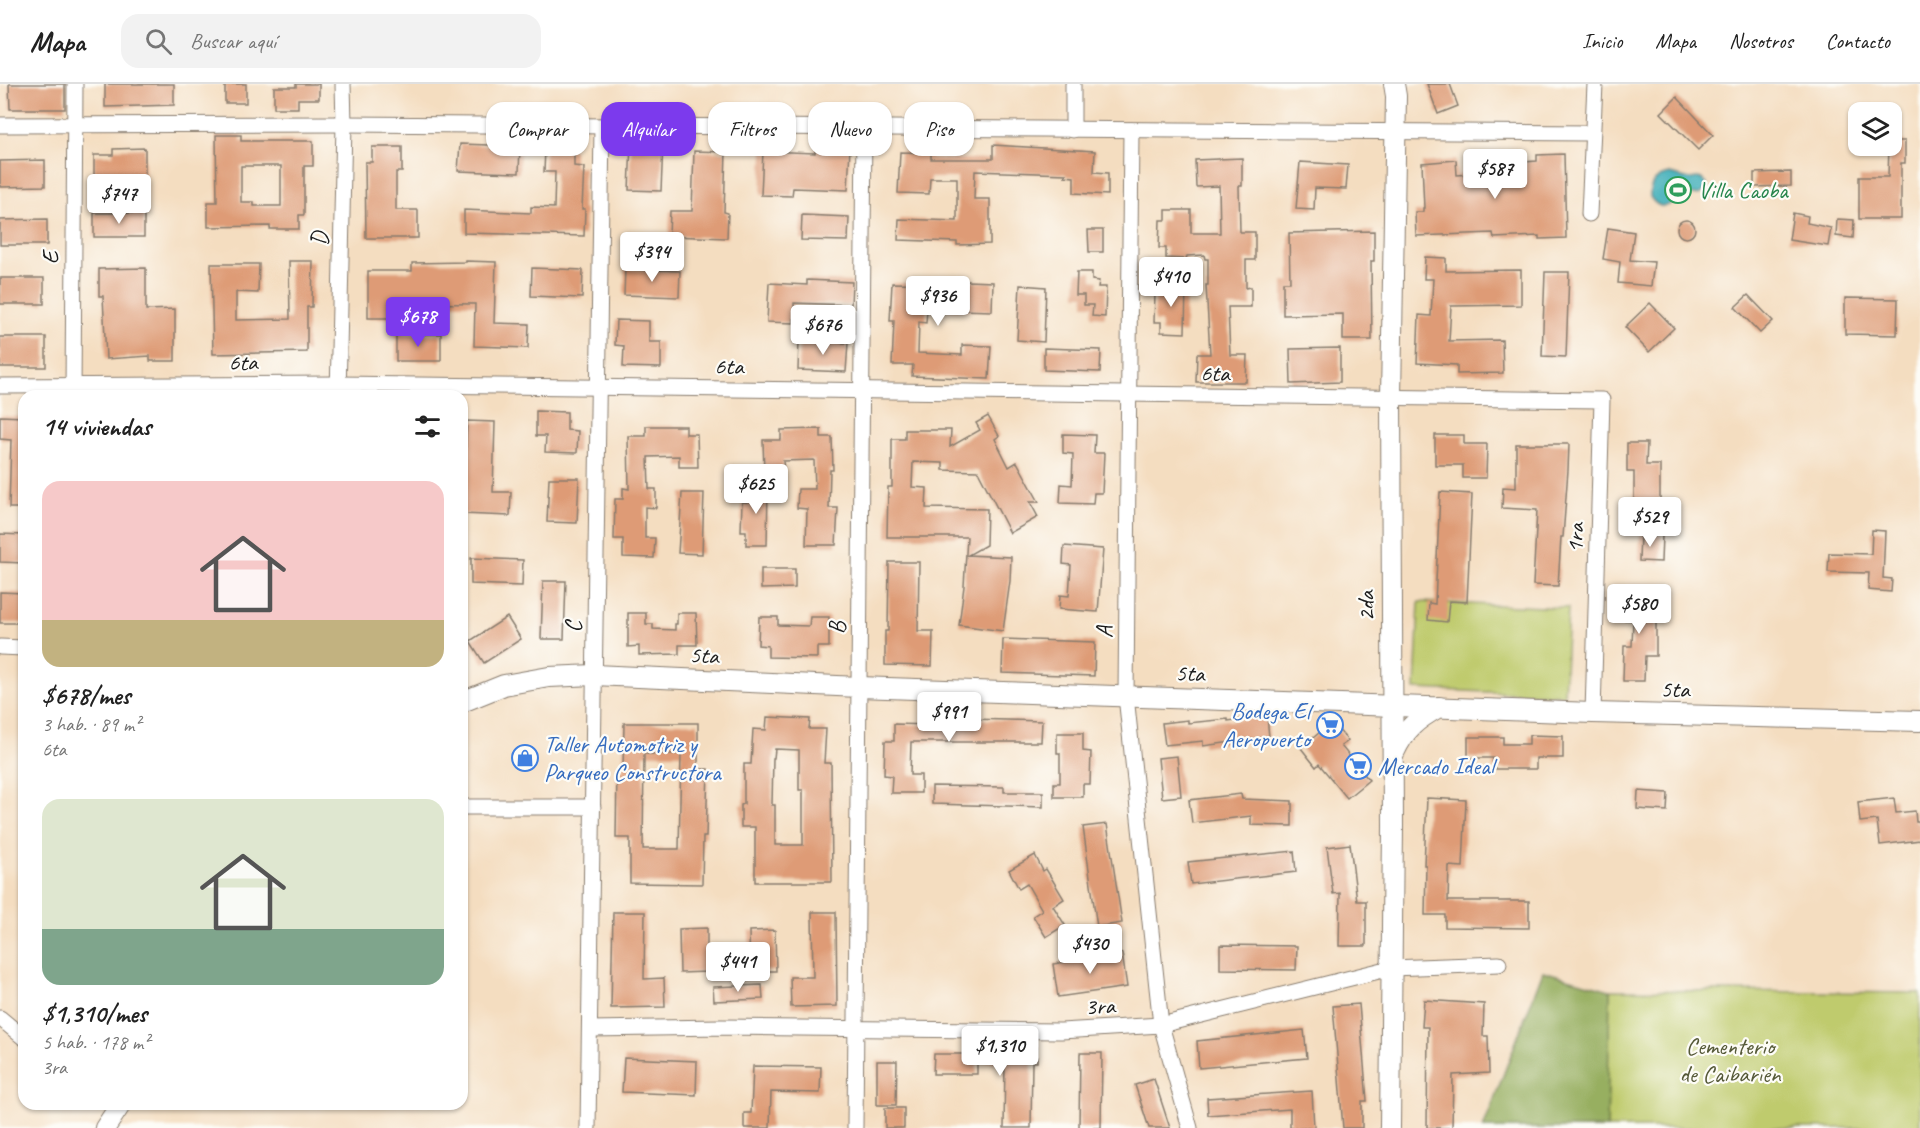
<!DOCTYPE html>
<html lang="es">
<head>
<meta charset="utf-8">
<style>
	:root { --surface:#fff; --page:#f2f2f2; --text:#222; --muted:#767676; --line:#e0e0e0; --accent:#7c3aed }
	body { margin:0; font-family:Caveat,sans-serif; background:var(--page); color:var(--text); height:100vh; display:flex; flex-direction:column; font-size:22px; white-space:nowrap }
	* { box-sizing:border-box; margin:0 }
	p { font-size:20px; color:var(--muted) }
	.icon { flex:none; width:33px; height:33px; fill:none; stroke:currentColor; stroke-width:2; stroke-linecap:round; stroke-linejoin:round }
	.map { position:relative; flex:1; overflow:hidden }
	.panel { position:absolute; left:18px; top:306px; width:450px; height:720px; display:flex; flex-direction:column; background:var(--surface); border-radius:18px; box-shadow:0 2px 4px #0004 }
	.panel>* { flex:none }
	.banner { position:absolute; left:486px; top:18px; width:570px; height:54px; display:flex; gap:12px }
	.controls { position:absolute; left:1848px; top:18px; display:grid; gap:12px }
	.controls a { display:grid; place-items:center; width:54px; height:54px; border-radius:12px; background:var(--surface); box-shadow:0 2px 4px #0004; font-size:30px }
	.price { position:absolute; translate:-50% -51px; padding:0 14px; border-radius:6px; background:#fff; color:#222; font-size:20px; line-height:39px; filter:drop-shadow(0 2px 3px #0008) }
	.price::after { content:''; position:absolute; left:50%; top:36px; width:18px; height:14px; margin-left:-9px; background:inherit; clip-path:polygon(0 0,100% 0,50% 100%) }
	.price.on { background:var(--accent); color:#fff }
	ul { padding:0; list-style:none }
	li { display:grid; align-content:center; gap:12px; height:318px; padding:0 24px }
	li span { display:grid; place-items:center; height:186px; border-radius:18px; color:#555 }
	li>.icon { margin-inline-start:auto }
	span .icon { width:108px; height:108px; fill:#fffc; stroke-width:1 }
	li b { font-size:26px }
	h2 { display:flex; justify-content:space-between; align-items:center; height:72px; padding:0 24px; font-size:26px }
	.chip { padding:0 21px; border-radius:18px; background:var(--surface); box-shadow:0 2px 4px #0004; font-size:21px; line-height:54px }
	.chip.on { background:var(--accent); color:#fff }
	header { display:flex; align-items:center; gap:36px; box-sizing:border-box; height:84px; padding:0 30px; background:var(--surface); border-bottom:2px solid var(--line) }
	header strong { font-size:28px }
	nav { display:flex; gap:33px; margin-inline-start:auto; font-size:21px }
	.search { width:420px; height:54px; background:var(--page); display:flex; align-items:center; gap:15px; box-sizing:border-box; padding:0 21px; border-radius:18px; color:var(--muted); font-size:22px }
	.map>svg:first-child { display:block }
	.green { fill:#bfcb6d; stroke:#6e7444; stroke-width:1.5 }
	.forest { fill:#97af60; stroke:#5a663e; stroke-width:1.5 }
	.water { fill:#3fafb9; stroke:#2e666a; stroke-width:1.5 }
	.building { fill:#de9b76; fill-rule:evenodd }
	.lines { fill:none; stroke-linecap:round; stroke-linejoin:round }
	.minor-casing { stroke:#887c6e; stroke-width:17 }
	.tertiary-casing { stroke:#887c6e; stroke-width:22 }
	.minor { stroke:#fff; stroke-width:15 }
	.tertiary { stroke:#fff; stroke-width:20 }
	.labels { text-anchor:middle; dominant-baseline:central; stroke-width:4.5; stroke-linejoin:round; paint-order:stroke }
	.leisure-label { font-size:24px; fill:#27864d; stroke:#fdfcf7; text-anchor:start }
	.street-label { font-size:24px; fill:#1c1c1c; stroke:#fdfcf7 }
	.shop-label { font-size:24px; fill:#366cbe; stroke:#fdfcf7; text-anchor:start }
	.park-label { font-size:24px; fill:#555938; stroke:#fdfcf7 }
</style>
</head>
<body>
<header>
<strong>Mapa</strong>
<div class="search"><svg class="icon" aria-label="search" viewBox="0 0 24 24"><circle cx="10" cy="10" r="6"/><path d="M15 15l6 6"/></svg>Buscar aquí</div>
<nav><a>Inicio</a><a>Mapa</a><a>Nosotros</a><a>Contacto</a></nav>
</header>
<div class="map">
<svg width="1920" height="1044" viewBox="0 0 1920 1044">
	<rect width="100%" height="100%" fill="#fdfcf7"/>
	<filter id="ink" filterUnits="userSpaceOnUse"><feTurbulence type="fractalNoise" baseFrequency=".0167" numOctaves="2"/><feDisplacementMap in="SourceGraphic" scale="12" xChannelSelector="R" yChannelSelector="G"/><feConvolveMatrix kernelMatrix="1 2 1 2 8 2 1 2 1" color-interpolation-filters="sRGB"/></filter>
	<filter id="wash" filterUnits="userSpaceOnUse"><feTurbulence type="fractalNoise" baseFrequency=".008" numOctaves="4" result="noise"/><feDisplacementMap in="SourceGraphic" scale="24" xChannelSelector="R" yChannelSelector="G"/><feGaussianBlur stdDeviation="1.35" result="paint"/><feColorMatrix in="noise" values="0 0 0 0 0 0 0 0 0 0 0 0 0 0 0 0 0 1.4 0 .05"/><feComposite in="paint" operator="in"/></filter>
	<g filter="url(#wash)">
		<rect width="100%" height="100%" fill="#f4ddc0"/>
		<g class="green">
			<path d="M1419 518 1568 524 1564 611 1415 605Z"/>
			<path d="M1610 906 1920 909V1044H1607Z"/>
		</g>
		<path class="forest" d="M1543 887 1610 906 1607 1044H1483Z"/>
		<path class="water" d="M1670 90 1690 95 1697 94 1703 95 1707 101C1703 116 1692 110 1680 109 1671 122 1661 129 1650 113 1649 99 1657 92 1670 90Z"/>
		<g id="blocks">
			<g class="building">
				<path d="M9 0H65V25H10Z"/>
				<path d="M105 0H174V21L105 23Z"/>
				<rect x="225" y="0" width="21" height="19"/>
				<path d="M296 0H319V15H298V24H274V3H296Z"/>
				<path d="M1427 0H1450L1458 22 1438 30Z"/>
				<path d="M1677 13 1713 51 1698 66 1661 29Z"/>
				<path d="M216 51H241V57H313V82H304V131H299V145H270V142L208 143V118H217ZM241 82H281V122H254V118H241Z"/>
				<path d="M1892 57H1905V79H1901V135H1859V93H1888L1889 62H1892Z"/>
				<path d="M631 59 663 60 661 107 629 106Z"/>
				<path d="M460 60 520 62 519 89 458 87Z"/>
				<path d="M816 61 850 62 848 106 793 104 792 112 761 111 763 67 815 69Z"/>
				<path d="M993 61 1095 67 1094 88 1108 89V111L1074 109V93L1065 92 1066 90 975 87 974 115H990V160L957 161V158L898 156 899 135 957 137V94H930L929 110 898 109 900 68 931 69V75H993Z"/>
				<path d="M372 63H402V88H396V126H418V154H366L365 78H372Z"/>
				<path d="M145 64V93H122V99H94V71H113V65Z"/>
				<path d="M545 65 574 66V82L584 83 582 125H585L584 152 464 149V126L531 129V123L554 124 555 88H544Z"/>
				<path d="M694 67 726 68 724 128 728 129 727 154 669 152 670 127H692Z"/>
				<path d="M1564 70 1566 154 1539 155V152L1494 154 1493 149 1416 152 1415 128H1423V124H1424L1422 79 1456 76 1457 91 1486 89 1485 81 1537 77V71Z"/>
				<path d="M1242 74V102H1239L1240 148H1255V176H1246V204L1251 203V223H1228L1230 271H1247L1246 298H1196L1197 270H1210L1206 201H1208V175H1205L1204 171 1187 172 1186 175 1166 174V164H1159L1160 136H1166V126H1191V149H1220L1219 102 1196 103 1195 76Z"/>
				<path d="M45 76V102L0 103V77Z"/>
				<path d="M1300 78 1348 81 1346 105 1315 104 1314 126 1296 125Z"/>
				<path d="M1791 88V102L1754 103V89Z"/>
				<rect x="94" y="129" width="50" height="24"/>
				<path d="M1793 129 1808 132 1807 139 1831 144 1828 162 1789 156Z"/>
				<path d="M802 131 849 133 848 157 801 156Z"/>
				<path d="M47 135V161H0V136Z"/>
				<path d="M1837 135 1854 136 1853 154 1836 152Z"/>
				<circle cx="1686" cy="145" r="9"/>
				<path d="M1608 144 1634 148 1630 176 1654 178 1651 202 1618 199 1620 178 1603 175Z"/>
				<path d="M1088 146H1103V168H1089Z"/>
				<path d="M1374 147V177H1371L1372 256H1343V230L1283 231V198H1290L1289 149Z"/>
				<path d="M1425 173 1446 174V187L1521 186V221L1451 222 1449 257 1502 256 1503 289 1457 290V281L1417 279 1419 231 1431 232 1433 195H1424Z"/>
				<path d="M289 177H313L312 223H307V268L213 270 211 180H259L258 209 236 208V236L290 235Z"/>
				<path d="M466 177 496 178 494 239 529 240 528 264 474 262 475 220 394 219V234H368V187H412V179L466 178Z"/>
				<path d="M146 184V226L175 225V277H150V272L106 275 103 212H99V185Z"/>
				<path d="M532 184 583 186 582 214 531 212Z"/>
				<path d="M625 185 680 187 679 213 624 211Z"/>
				<path d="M1077 188H1092V196L1099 197 1098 203H1106L1105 233 1092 232 1093 221H1084V211H1076Z"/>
				<path d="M1545 188H1569L1566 273 1542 272Z"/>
				<rect x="0" y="194" width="44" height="26"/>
				<path d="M807 196 852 198 851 221 794 219V239L767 238 769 199 807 201Z"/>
				<path d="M939 196 993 198 992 227 927 225 926 239 919 238 918 269 962 271V261L991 262 989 295 912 292 913 281H892L894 237H890L892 199 939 200Z"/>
				<path d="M1162 200H1186L1185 249 1161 248V238H1154L1155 210H1161Z"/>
				<path d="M1020 201 1046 203 1044 258 1017 256Z"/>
				<path d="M1748 211 1773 237 1760 249 1735 223Z"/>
				<path d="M1845 214 1898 215 1897 251 1845 250Z"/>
				<path d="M1650 219 1674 244 1649 268 1625 243Z"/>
				<path d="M616 236 649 237V258H661V284L623 283 624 262 615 261Z"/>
				<rect x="396" y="250" width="45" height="27"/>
				<rect x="0" y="253" width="46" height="30"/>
				<path d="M799 257 848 259 846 288 798 286Z"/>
				<path d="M1044 264 1101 266 1100 288 1044 286Z"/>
				<path d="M1340 264V298L1291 300 1290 265Z"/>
				<path d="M536 327 567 328V346L578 347 577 369 545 368 546 352H536Z"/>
				<path d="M0 332 24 333V424H9L11 356 0 355Z"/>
				<path d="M988 332 999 352 995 355 1009 383 1017 378 1039 418H1030L1038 433 1010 449 978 387 943 386V379L913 378 912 403 927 404 926 424 987 425 986 461 968 471 1011 473 1010 497 1003 547 959 541 964 502 967 453H887L888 403H892V355H905V346H951L950 363 980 346 976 339Z"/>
				<path d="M467 337 495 338 493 408H511L510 432 462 430Z"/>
				<path d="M646 342H686V350H697L698 383H679V372L648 373 649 405H656V424L645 423V454H655L654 474 623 473V455H614L615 415H623V404L629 405 628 352H646Z"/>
				<path d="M821 345V353H832L833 386H830L829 424H838L836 461H806L807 425 797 424 798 405H815L814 376 783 377 784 387 764 388 763 356H781V346Z"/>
				<path d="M1063 350 1095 351 1094 369H1104L1102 409H1094L1093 420 1060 419 1061 400 1072 401 1073 370 1063 369Z"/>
				<path d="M1435 351H1464V360H1487L1486 394H1463V381H1435Z"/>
				<path d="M1627 359H1647L1646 381H1660V428H1634V388H1627Z"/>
				<path d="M1516 360H1569L1568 386 1563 453H1561L1558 502 1533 501 1537 426 1502 424 1503 403 1516 404Z"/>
				<path d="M549 394H579L577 439 547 438Z"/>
				<path d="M747 400 768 401 767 461H746V447H741L742 418H747Z"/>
				<path d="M1440 408 1472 410 1467 518 1449 517 1447 538 1428 536 1429 519 1435 520Z"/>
				<path d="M682 409H704L702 470 678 469Z"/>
				<path d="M1872 446 1885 447 1883 494 1892 495 1891 508 1868 506 1869 489 1828 488 1829 469 1871 470Z"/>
				<path d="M0 450 24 451V479L0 478Z"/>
				<path d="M1640 450 1662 451 1661 478 1639 477Z"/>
				<path d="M1064 462 1103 465 1098 528 1059 525 1060 511 1069 512 1071 481 1063 480Z"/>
				<path d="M471 474 523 476 522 502 471 500Z"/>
				<path d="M889 478H919L918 547H933L932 582 885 581V547H888Z"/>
				<path d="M761 485H795V504L761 505Z"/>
				<path d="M543 497H566L564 555H541Z"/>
				<path d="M1625 504H1646V529H1656V572H1645L1644 597H1623L1624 562H1632L1633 536H1625Z"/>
				<path d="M0 508 24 509V539H0Z"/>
				<path d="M628 529H646V540H653V545L675 546V540H677V529H696L697 561H679V570L639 571V562L628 563Z"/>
				<path d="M507 533 521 555 484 579 470 557Z"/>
				<path d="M759 533H778V541L809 542 810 533H829V563H817V574L768 573V562L758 561Z"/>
				<path d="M1003 555 1095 558 1094 592 1002 589Z"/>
				<path d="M1267 632 1269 653 1203 662V657L1165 661 1162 639 1188 636V639L1228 635V637Z"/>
				<path d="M767 633 810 635 809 645H826L824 679H831L832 798H755V743H741V721L744 720V680H751L753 645 766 646ZM775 665 799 666V706H803V761H775V721H772L773 674H774Z"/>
				<path d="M934 634 1042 637 1041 658H911L910 691H921V709H891L892 692 884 691 885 657H894V640L933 641Z"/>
				<path d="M1332 638 1348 657 1341 662 1369 696 1347 714 1319 680 1316 683 1301 664Z"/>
				<path d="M624 639H698V685H708L706 753H703L702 800 630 799V754H616L617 686H623ZM644 670H681L679 765H643Z"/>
				<path d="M1057 649H1083V667L1091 668 1090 700H1083V713H1054V699H1060V669H1057Z"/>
				<path d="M1529 651 1563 652V674H1536V685H1493V674H1468V653H1503V660H1529Z"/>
				<path d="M1177 672 1181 712 1162 714 1158 674Z"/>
				<path d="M932 702 1004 703V708H1043V723L932 720Z"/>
				<path d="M1638 707 1668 709 1667 727 1637 725Z"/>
				<path d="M1241 710 1242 715 1292 717V742L1251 741V732L1192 739 1189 716Z"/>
				<path d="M1427 714 1466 716 1463 783 1449 782 1448 817H1529V844L1445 843V831H1425L1426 781H1424Z"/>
				<path d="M1894 714 1896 729 1915 727 1916 738H1920V756L1880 761 1877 736 1860 738 1858 718Z"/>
				<path d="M1107 740 1122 839 1097 843 1083 743Z"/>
				<path d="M1350 760 1357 817H1366V862H1339L1340 809 1333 810 1327 763Z"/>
				<path d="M1294 767 1296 788 1191 800 1188 778Z"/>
				<path d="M1035 771 1043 787 1046 785 1064 815 1053 822 1065 841 1046 853 1033 832 1042 826 1027 800 1019 805 1009 786Z"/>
				<path d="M613 828H645L644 895 664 894 665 923 611 924Z"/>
				<path d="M812 828H836L837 922 791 923 790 893H813Z"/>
				<path d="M707 844V888L680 889 679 845Z"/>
				<path d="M775 846 776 887H750L749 847Z"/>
				<path d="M1220 861 1297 862 1296 886 1220 885Z"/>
				<path d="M1122 869 1127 903 1058 913 1053 880Z"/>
				<path d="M762 901 763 915 714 917 713 903Z"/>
				<path d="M1424 916 1484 920 1483 952H1488L1489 989 1453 991 1452 1044H1427L1428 943H1422Z"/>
				<path d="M1359 920 1367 1017H1362V1044H1343L1333 922Z"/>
				<path d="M1304 946 1307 974 1199 984 1197 957Z"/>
				<path d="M977 963H1037V978H1032L1031 1044H1004L1005 978H977V990H933L934 970H977Z"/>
				<path d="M1080 969H1102L1101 1044H1079Z"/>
				<path d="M624 974 697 977 696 1011 622 1008Z"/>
				<path d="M877 977H897L896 1021H877Z"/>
				<path d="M753 982 821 983 820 1009 771 1008 770 1044H744V1029H751Z"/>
				<path d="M1154 995 1170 1044H1149L1135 1001Z"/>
				<path d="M1312 1007 1314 1044H1290V1025L1208 1031 1207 1014Z"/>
				<rect x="885" y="1024" width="19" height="20"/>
			</g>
		</g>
	</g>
	<g filter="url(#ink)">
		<use href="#blocks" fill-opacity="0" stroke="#887c6e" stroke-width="1.5"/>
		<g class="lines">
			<defs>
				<g id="minor">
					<path d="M1073 0V46"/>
					<path d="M0 41 344 40 1592 49"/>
					<path d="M1131 46 1126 612 1161 941 1190 1044"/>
					<path d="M1589 130 1595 0"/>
					<path d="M0 302 338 300 1602 316 1593 629"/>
					<path d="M73 312 75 0"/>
					<path d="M338 312 344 40 343 0"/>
					<path d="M0 563 24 564"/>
					<path d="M462 723H593"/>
					<path d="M0 934 24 954"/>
					<path d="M590 945 721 943 1061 947 1161 941 1391 884 1499 880"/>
					<path d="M588 1044 602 42"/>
					<path d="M855 1044 864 44"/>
				</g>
				<g id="tertiary">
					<path d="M462 618 504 601 549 593 594 591 859 603 1593 629 1920 637"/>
					<path d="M1394 669C1405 645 1416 636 1439 623"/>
					<path d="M105 1044 121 1020"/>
					<path d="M1390 1044 1393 742 1391 314 1396 12 1394 0"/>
				</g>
			</defs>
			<use href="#minor" class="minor-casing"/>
			<use href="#tertiary" class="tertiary-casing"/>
			<use href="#minor" class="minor"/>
			<use href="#tertiary" class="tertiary"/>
		</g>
	</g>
	<defs>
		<symbol id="stadium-ring" viewBox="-11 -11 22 22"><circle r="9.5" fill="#fdfcf7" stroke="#2e9e5b" stroke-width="1.5"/><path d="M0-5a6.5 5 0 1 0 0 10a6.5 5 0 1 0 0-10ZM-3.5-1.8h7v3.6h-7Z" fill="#2e9e5b"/></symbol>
		<symbol id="supermarket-ring" viewBox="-11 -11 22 22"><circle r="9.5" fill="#fdfcf7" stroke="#3f7fe0" stroke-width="1.5"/><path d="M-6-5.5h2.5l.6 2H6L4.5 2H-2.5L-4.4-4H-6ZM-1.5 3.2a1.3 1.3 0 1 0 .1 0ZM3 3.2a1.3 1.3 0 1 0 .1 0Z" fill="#3f7fe0"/></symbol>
		<symbol id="shop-ring" viewBox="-11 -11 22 22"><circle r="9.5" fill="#fdfcf7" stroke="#3f7fe0" stroke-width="1.5"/><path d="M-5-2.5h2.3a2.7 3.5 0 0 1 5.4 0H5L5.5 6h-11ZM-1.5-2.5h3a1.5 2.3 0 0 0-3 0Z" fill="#3f7fe0"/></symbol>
	</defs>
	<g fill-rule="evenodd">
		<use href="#stadium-ring" x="1663" y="91" width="30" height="30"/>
		<use href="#supermarket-ring" x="1315" y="626" width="30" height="30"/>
		<use href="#shop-ring" x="510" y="659" width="30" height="30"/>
		<use href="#supermarket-ring" x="1343" y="667" width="30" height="30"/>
	</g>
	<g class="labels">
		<g class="leisure-label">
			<text x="1698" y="106">Villa Caoba</text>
		</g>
		<g class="street-label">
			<text transform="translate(319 155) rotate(-89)">D</text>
			<text transform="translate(51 174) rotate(-90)">E</text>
			<text x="243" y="278">6ta</text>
			<text transform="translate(729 282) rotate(1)">6ta</text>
			<text transform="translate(1215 289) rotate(1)">6ta</text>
			<text transform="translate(1575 454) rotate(-88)">1ra</text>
			<text transform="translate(1366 522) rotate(-90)">2da</text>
			<text transform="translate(573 543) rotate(-89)">C</text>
			<text transform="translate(837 544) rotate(-90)">B</text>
			<text transform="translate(1104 548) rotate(-89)">A</text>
			<text transform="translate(704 571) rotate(3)">5ta</text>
			<text transform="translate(1190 589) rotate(2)">5ta</text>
			<text transform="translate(1675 605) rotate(1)">5ta</text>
			<text transform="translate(1100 922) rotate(-3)">3ra</text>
		</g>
		<g class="shop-label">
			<text x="1310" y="627" text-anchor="end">Bodega El<tspan x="1310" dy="28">Aeropuerto</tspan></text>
			<text x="544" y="660">Taller Automotriz y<tspan x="544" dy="28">Parqueo Constructora</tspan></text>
			<text x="1378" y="682">Mercado Ideal</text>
		</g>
		<g class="park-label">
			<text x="1730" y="962">Cementerio<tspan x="1730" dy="28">de Caibarién</tspan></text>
		</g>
	</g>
</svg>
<div class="controls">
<a><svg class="icon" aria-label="layers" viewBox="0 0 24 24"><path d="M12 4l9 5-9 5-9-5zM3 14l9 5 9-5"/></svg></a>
</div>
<b class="price" style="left:1495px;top:116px">$587</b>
<b class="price" style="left:119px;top:141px">$747</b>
<b class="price" style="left:652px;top:199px">$394</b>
<b class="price" style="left:1171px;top:224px">$410</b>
<b class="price" style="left:938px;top:243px">$936</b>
<b class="price on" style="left:418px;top:264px">$678</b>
<b class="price" style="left:823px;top:272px">$676</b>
<b class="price" style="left:756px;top:431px">$625</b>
<b class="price" style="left:1650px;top:464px">$529</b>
<b class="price" style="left:1639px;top:551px">$580</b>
<b class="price" style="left:949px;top:659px">$991</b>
<b class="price" style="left:1090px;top:891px">$430</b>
<b class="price" style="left:738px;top:909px">$441</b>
<b class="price" style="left:1000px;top:993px">$1,310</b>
<div class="banner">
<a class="chip">Comprar</a>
<a class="chip on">Alquilar</a>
<a class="chip">Filtros</a>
<a class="chip">Nuevo</a>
<a class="chip">Piso</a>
</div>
<section class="panel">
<h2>14 viviendas<svg class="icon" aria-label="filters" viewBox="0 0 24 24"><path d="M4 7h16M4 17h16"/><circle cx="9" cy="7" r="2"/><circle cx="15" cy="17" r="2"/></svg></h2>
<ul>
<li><span style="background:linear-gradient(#f6c9c9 75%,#c2b280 0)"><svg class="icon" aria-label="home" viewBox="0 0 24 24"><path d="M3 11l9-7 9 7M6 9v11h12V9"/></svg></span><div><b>$678/mes</b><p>3 hab. · 89 m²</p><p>6ta</p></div></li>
<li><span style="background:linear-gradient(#dfe7d0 70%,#7fa58c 0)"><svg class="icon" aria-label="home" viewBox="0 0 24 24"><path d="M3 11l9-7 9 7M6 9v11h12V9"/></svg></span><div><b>$1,310/mes</b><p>5 hab. · 178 m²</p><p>3ra</p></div></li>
</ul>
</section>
</div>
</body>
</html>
